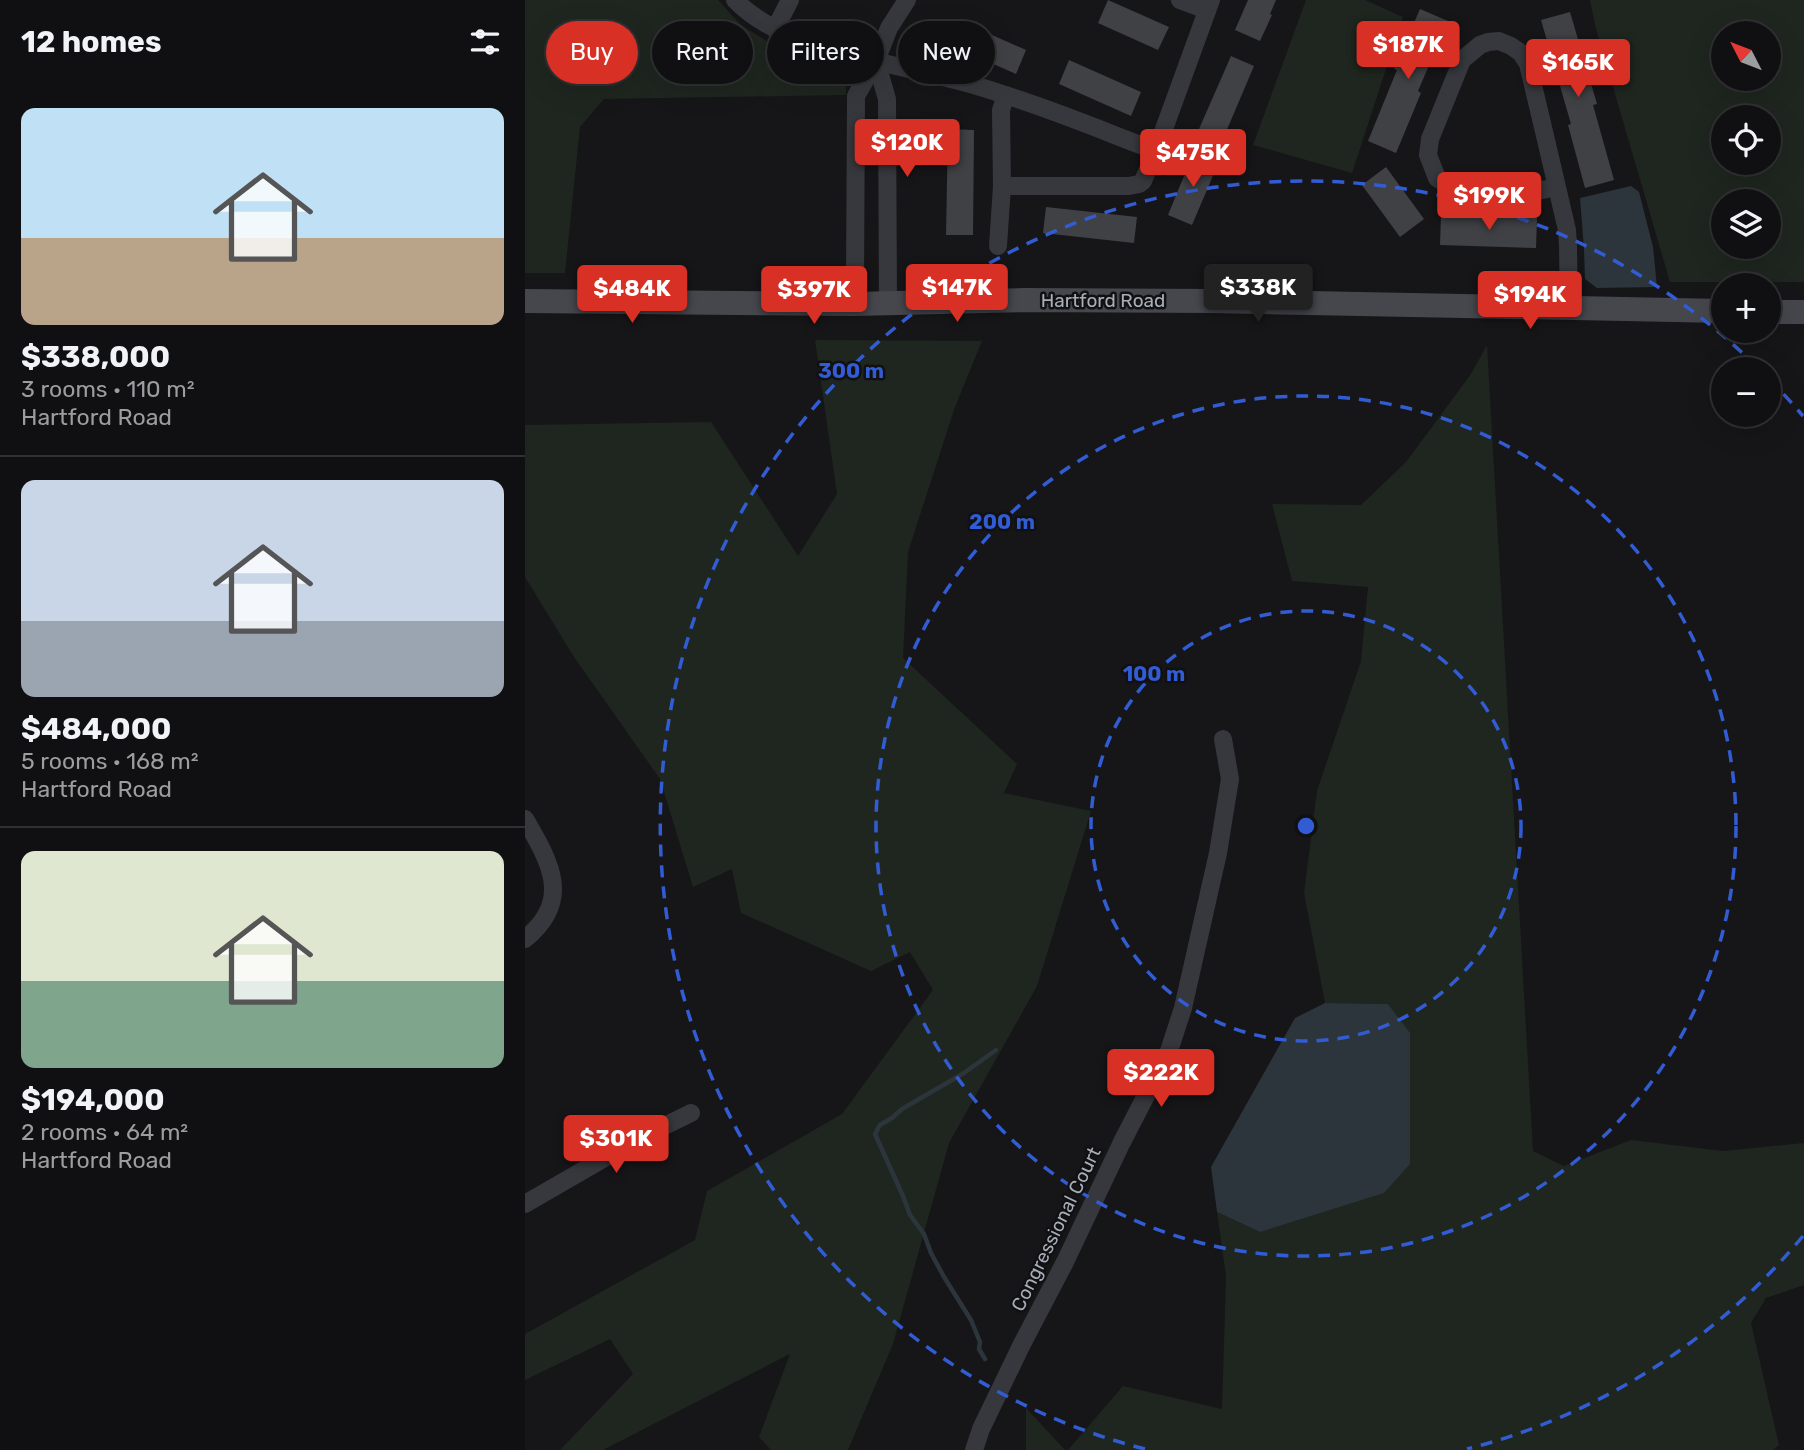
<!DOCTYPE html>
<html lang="en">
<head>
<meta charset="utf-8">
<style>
	:root { --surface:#101012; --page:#19191b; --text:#f1f3f6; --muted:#9c9d9f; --line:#303032; --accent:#d93025 }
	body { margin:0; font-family:Rubik,sans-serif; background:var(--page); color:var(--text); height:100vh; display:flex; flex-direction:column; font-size:26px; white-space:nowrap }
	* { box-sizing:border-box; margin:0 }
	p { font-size:23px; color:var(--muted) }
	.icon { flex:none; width:38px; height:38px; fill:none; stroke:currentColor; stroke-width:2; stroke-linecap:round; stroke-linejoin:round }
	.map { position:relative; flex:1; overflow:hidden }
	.details { display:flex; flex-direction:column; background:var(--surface); width:525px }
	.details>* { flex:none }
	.guide { position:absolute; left:21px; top:21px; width:665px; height:63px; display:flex; gap:14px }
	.needle { width:46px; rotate:312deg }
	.tools { position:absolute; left:1186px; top:21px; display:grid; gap:14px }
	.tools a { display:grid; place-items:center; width:70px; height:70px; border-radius:50%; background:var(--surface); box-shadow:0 7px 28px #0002,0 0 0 2px var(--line); font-size:35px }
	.price { position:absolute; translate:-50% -60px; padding:0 16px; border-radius:7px; background:var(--accent); color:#fff; font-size:23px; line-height:46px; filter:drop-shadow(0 2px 4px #0008) }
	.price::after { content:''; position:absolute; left:50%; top:42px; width:21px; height:16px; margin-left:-10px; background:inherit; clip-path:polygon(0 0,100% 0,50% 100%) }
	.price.selected { background:#222; color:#fff }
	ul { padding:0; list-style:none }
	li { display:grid; align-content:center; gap:14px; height:371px; padding:0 21px }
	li+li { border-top:2px solid var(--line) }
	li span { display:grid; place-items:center; height:217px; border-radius:14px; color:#555 }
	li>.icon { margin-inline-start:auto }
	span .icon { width:126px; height:126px; fill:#fffc; stroke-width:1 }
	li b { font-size:30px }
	h2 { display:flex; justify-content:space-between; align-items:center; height:84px; padding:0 21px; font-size:30px }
	.tag { padding:0 24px; border-radius:32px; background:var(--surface); box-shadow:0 7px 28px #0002,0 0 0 2px var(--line); font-size:24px; line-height:63px }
	.tag.selected { background:var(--accent); color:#fff }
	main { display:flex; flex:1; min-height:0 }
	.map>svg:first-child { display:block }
	.green { fill:#1e261f; fill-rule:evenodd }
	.water { fill:#2c353c }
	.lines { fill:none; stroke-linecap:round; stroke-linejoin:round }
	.stream { stroke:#2c353c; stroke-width:4.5 }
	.building { fill:#404145 }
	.street { stroke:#37383d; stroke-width:18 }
	.secondary { stroke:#45474d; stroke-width:24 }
	.ring { fill:none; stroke:#325cd3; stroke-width:3.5; stroke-dasharray:12 9 }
	.labels { text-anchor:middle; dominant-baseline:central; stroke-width:5; stroke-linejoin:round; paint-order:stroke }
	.street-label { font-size:19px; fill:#a8adb8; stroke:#111113 }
	.centre { fill:#325cd3; stroke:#111113; stroke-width:3.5 }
	.ring-label { font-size:21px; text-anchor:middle; font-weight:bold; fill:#325cd3; stroke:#111113; stroke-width:5; stroke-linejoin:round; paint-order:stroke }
</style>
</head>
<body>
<main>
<section class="details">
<h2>12 homes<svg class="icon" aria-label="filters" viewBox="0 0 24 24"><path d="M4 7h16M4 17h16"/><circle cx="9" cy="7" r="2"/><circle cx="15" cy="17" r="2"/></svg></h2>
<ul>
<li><span style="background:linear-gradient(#bfe0f5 60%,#b9a48a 0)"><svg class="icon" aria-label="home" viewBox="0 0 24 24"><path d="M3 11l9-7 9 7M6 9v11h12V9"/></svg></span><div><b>$338,000</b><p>3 rooms · 110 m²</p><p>Hartford Road</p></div></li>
<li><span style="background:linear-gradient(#c9d6e8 65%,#9aa5b1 0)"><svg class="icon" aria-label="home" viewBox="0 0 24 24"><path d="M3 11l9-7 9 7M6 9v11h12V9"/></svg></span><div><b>$484,000</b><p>5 rooms · 168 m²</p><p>Hartford Road</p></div></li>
<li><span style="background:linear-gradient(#dfe7d0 60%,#7fa58c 0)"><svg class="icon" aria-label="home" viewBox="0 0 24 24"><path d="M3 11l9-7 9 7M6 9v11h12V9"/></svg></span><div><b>$194,000</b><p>2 rooms · 64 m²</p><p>Hartford Road</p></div></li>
</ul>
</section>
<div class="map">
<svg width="1279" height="1450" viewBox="0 0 1279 1450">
	<rect width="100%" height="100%" fill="#161618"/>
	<g class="green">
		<path d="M0 0H193L216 25 253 48 316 66 321 73V95L79 99 55 127 40 273H0Z"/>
		<path d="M781 0H840L878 17 827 173 728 145Z"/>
		<path d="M1065 0H1279V282H1145L1071 29ZM1199 33H1244V79H1199ZM1199 117H1244V163H1199ZM1199 201H1244V247H1199Z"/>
		<path d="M290 340 457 341 430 407 383 552 378 658 492 764 479 793 566 811 512 986 424 1143 368 1344 323 1450H246L234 1437 265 1354 78 1450H35L108 1374 85 1339 0 1380V1334L170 1240 182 1191 317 1114 408 990 385 952 346 971 216 913 207 869 168 887 135 779 49 657 0 577V425L186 422 273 556 312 494Z"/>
		<path d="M962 345 1008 1151 1039 1166 1106 1140 1198 1151 1279 1143V1285L1241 1298 1226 1323 1254 1445 1248 1450H543L598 1386 697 1409 701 1276 692 1212 735 1232 863 1004 800 1003 779 893 792 791 836 661 843 587 767 581 747 504 836 505 881 462 946 374Z"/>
		<path d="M501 1408 540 1450H501Z"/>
	</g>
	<g class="water">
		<path d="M1106 186 1114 192 1128 247 1132 287 1072 288 1060 279 1059 249 1055 198Z"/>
		<path d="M800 1003 863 1004 885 1033V1164L859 1193 735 1232 692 1212 686 1167 770 1018Z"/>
	</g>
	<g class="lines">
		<path class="stream" d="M460 1359 454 1349 455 1342 446 1320 419 1277 406 1253 399 1234 385 1215 378 1196 350 1134 355 1125 367 1118 377 1109 439 1073 471 1050"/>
	</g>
	<g class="building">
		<path d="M583 0 644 27 633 50 573 23Z"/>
		<path d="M723 0H751L745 14 747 15 735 41 710 30Z"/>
		<path d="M895 9 923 21 893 91 896 93 871 153 843 141 872 70 869 69Z"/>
		<path d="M1045 12 1072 104 1068 105 1089 180 1060 188 1043 125 1046 124 1016 20Z"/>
		<path d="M440 23 501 50 491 74 430 47Z"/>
		<path d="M706 56 729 66 698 139 674 129Z"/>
		<path d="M544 60 616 92 606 116 534 84Z"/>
		<path d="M423 129 449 130 448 235H421Z"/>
		<path d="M668 154 693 164 667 225 643 215Z"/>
		<path d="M861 167 899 219 875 237 837 185Z"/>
		<path d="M521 207 612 217 609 243 518 233Z"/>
		<path d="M916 215 1012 218 1011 248 915 245Z"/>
	</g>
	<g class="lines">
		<g class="street">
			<path d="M210 0C257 49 354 60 418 77 439 82 460 88 480 95 531 111 581 132 631 151"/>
			<path d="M655 0 682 10"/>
			<path d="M250 29 265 0"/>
			<path d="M351 61 362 99 363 303"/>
			<path d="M477 186H604L614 184 618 181 631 151 686 0"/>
			<path d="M1031 187 1013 191 939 190 925 186 912 178 903 155 905 139 937 60 955 45 963 42 974 41 986 46 996 53 1003 64 1021 140 1042 230 1043 246 1044 309"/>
			<path d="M473 246 477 186 476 110 481 95"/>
			<path d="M328 304 330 285 331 96 351 61 364 28 382 0"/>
			<path d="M0 819C25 862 48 900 0 939"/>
			<path d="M0 1204 109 1141 166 1113"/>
			<path d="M449 1450 456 1429 497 1344 540 1262 597 1142 644 1051 658 1008 693 853 705 779 698 739"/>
		</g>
		<g class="secondary">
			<path d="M0 301 328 304 499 300 686 301 1199 311"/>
			<path d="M1244 312H1279"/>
		</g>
	</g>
	<g class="ring">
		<circle cx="781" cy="826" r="215"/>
		<circle cx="781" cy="826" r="430"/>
		<path d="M1278 1236A644 644 0 0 1 942 1449M620 1449A644 644 0 1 1 1232 367M1244 379A644 644 0 0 1 1278 416"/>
	</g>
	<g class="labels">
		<g class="street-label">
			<text x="578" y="300">Hartford Road</text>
			<text transform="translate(531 1229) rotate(-64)">Congressional Court</text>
		</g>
	</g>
	<circle cx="781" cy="826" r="10" class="centre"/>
	<g class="ring-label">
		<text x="326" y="378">300 m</text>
		<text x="477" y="529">200 m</text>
		<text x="629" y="681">100 m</text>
	</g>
</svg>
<div class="tools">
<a><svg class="needle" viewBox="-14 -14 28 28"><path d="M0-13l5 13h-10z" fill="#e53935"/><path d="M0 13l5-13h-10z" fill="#9c9d9f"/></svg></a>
<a><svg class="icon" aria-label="locate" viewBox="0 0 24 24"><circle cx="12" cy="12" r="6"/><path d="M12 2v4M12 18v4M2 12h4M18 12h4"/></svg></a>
<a><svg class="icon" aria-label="layers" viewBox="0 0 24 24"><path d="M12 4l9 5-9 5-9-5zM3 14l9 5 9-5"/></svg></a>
<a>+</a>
<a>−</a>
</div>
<b class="price" style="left:883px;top:81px">$187K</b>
<b class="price" style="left:1053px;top:99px">$165K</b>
<b class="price" style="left:382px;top:179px">$120K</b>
<b class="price" style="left:668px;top:189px">$475K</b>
<b class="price" style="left:964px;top:232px">$199K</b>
<b class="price" style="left:432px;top:324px">$147K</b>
<b class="price selected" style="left:733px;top:324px">$338K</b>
<b class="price" style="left:107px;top:325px">$484K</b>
<b class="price" style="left:289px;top:326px">$397K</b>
<b class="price" style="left:1005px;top:331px">$194K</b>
<b class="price" style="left:636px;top:1109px">$222K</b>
<b class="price" style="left:91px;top:1175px">$301K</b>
<div class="guide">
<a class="tag selected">Buy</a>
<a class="tag">Rent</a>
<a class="tag">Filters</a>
<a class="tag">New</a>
</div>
</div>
</main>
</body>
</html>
